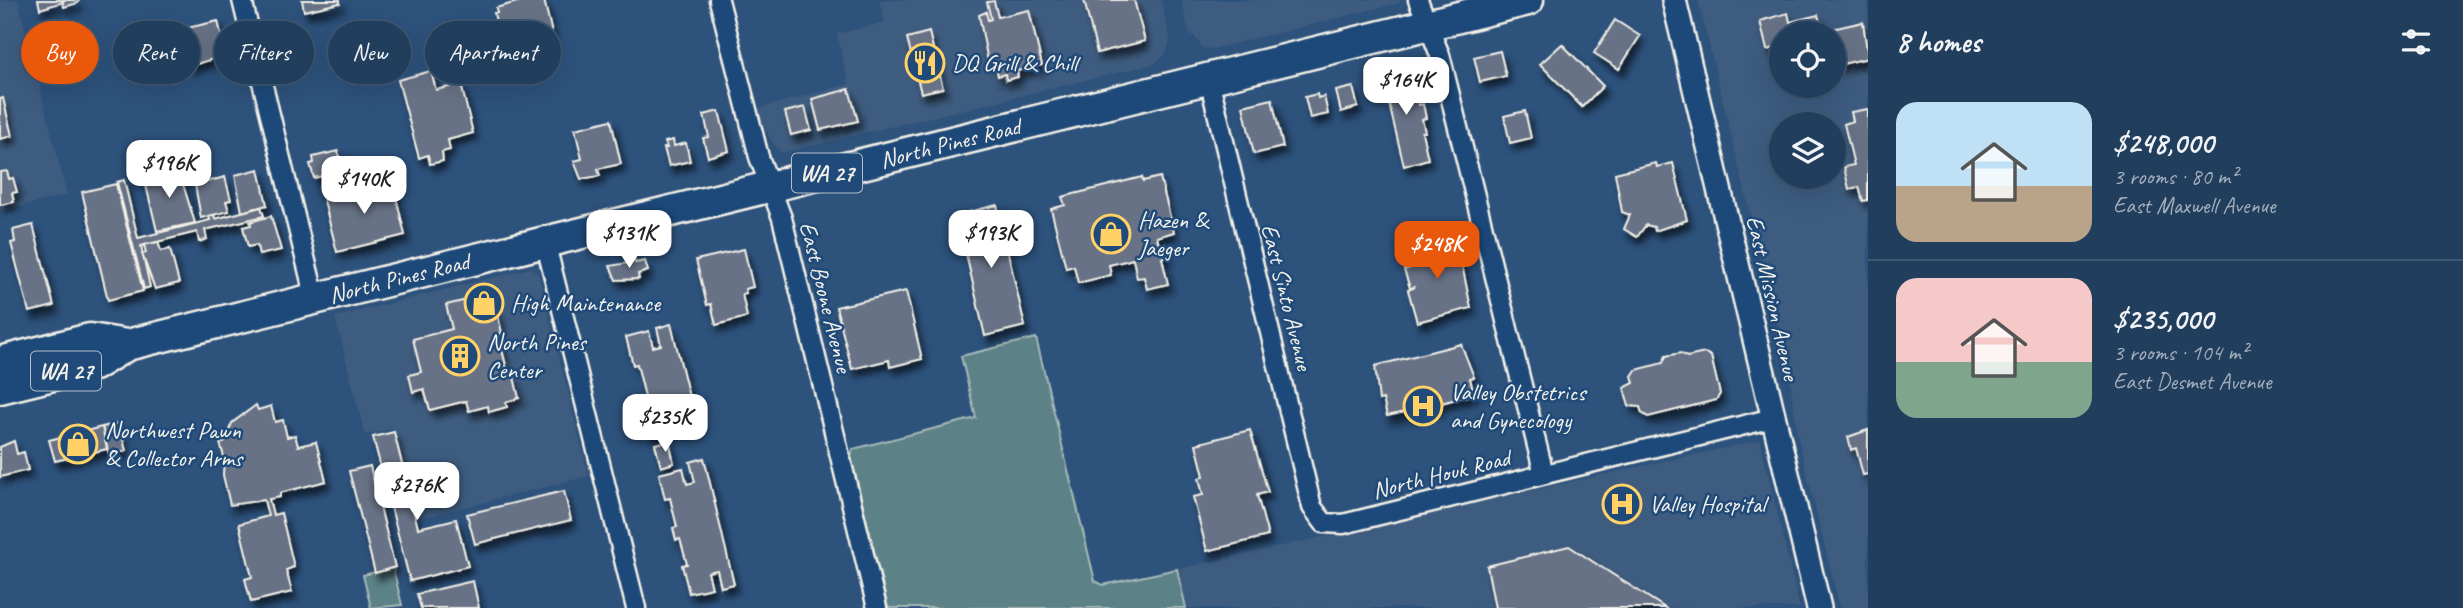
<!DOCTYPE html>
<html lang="en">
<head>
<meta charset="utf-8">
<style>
	:root { --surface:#223e5d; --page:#2a4563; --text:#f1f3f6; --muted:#a2aebc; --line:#3f5772; --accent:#ea580c }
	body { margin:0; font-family:Caveat,sans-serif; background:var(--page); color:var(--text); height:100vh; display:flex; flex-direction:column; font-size:26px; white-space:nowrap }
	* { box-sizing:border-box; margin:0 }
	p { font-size:23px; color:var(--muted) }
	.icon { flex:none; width:38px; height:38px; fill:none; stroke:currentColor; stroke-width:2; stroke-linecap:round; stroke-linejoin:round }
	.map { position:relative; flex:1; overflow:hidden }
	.details { display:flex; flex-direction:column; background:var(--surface); width:595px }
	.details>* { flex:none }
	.banner { position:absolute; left:21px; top:21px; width:665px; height:63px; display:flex; gap:14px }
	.controls { position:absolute; left:1769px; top:21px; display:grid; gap:14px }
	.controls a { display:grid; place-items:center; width:77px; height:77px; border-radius:50%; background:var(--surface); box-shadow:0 7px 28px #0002,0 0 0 2px var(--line); font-size:35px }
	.price { position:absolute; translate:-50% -60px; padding:0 16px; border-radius:14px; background:#fff; color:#222; font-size:23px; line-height:46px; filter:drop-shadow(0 2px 4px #0008) }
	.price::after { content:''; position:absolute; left:50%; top:42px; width:21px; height:16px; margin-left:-10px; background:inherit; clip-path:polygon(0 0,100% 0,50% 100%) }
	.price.current { background:var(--accent); color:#fff }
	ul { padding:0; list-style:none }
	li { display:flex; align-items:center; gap:21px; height:175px; padding:0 28px }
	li+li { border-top:2px solid var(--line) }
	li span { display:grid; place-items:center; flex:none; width:196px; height:140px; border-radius:21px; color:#555 }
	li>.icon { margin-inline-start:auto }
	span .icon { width:84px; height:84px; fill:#fffc; stroke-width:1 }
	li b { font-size:30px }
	h2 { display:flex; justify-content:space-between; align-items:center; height:84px; padding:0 28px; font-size:30px }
	.chip { padding:0 24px; border-radius:32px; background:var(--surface); box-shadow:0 7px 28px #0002,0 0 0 2px var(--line); font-size:24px; line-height:63px }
	.chip.current { background:var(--accent); color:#fff }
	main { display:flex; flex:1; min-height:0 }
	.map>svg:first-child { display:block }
	.built { fill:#3e5c7f; fill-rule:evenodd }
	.green { fill:#5b8288; stroke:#a8bab8; stroke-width:2 }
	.building { fill:#677286; stroke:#f4f1e8; stroke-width:2; filter:url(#shadow) }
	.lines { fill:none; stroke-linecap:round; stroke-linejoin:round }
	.minor-casing { stroke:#f4f1e8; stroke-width:23 }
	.tertiary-casing { stroke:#f4f1e8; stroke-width:28 }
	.primary-casing { stroke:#f4f1e8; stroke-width:35 }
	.minor { stroke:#1f4a7a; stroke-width:18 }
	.tertiary { stroke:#1f4a7a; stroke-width:23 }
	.primary { stroke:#1f4a7a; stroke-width:30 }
	.labels { text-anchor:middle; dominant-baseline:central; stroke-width:5; stroke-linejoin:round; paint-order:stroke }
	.shield { fill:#1f4a7a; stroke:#b4bfc7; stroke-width:2 }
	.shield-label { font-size:23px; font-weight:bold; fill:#f4f1e8 }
	.poi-label { font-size:24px; fill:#f4f1e8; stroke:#1f4a7a; text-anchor:start }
	.street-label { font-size:24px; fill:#f4f1e8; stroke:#1f4a7a }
</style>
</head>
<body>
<main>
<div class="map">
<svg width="1868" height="608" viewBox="0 0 1868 608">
	<defs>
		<filter id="shadow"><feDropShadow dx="4" dy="7" stdDeviation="3.5" flood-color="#0009"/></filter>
	</defs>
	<rect width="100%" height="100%" fill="#2d527c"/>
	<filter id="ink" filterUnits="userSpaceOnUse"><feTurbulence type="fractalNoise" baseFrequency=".0143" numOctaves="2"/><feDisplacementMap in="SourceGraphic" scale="14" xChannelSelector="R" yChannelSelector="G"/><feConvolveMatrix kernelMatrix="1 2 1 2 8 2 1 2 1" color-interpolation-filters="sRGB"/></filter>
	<g filter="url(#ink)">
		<g class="built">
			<path d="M0 0H18L67 195 0 212Z"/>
			<path d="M879 0H1161L1170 40 1166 54 1154 64 781 153 770 139 756 109 849 84 837 34 885 22Z"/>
			<path d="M1181 0H1401L1398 3 1213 49 1203 48 1193 35 1190 36Z"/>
			<path d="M1698 0H1868V608H1840L1798 438 1789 372ZM1782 33H1834V86H1782ZM1782 124H1834V177H1782Z"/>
			<path d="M531 268 538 273 589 476 417 519 393 429 365 435 335 317Z"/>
			<path d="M1760 440 1800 608H1186L1177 569Z"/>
		</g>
		<g class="green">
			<path d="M1036 338 1095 581 1103 585 1177 569 1186 608H888L851 457 853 449 976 418 961 356Z"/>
			<path d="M393 568 402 605 371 608 363 575Z"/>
		</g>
		<g class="building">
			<path d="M38 0H79L78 3 64 7 63 2 40 9Z"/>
			<path d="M302 0H340V3L304 11Z"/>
			<path d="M524 0H544L552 33 537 40 501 46 494 13H497L496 8Z"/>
			<path d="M1084 0H1134L1145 41 1097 53Z"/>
			<path d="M994 1 998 17 1029 10 1042 65 1017 71 1018 77 1006 80 1005 74 998 76 995 61 988 62 979 15 986 12 988 20 991 19 987 2Z"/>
			<path d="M1788 13 1790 22 1818 15 1823 33H1782V79L1774 48 1767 50 1760 21Z"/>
			<path d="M1615 20 1640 36 1619 69 1594 53Z"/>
			<path d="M218 21 226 55 190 66 185 54 178 56 176 48 170 49 167 39 174 37V31Z"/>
			<path d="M1863 22 1868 58 1834 66V33L1823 31Z"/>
			<path d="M929 32 943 88 921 93 907 38Z"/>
			<path d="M1562 44 1603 86 1582 107 1540 64Z"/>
			<path d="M1500 51 1506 76 1480 82 1474 57Z"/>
			<path d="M1406 68 1411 92 1416 91 1419 105 1423 104 1426 118 1422 119 1425 132H1422L1428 159 1404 166 1383 79 1390 77 1389 72Z"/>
			<path d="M431 71 436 90 461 84 473 133 448 140 450 150 442 152 443 161 430 164 428 155 419 158 398 80Z"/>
			<path d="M1353 87 1358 107 1341 112 1336 91Z"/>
			<path d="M849 89 858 121 820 130 812 99Z"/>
			<path d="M1317 94 1318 98 1324 96 1328 114 1310 118 1305 97Z"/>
			<path d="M3 98 12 136 0 139V99Z"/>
			<path d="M1272 99 1283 147 1254 154 1243 106Z"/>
			<path d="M805 107 811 130 791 135 785 112Z"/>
			<path d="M1868 109V200L1863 201 1859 187 1849 189 1844 167 1854 165 1844 124 1853 121 1851 112Z"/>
			<path d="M719 111 729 151 708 157 703 138 709 137 704 115Z"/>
			<path d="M1525 111 1531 138 1510 143 1504 116Z"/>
			<path d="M611 120 621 164 598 169 600 176 581 179 574 161 582 159 575 129Z"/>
			<path d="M673 140 674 146 686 143 690 161 669 166 664 148H667L665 142Z"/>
			<path d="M338 151 343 171 314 178 310 164 314 163 313 157Z"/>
			<path d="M1656 163 1657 167 1673 163 1687 220 1655 231 1654 227 1646 225 1637 237 1624 229 1630 215 1622 212 1615 173Z"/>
			<path d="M178 168 195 223 157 231 144 177Z"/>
			<path d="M259 169 267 205 242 212 235 175Z"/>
			<path d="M7 171 9 179 13 178 17 192 12 193 14 202 0 205V172Z"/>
			<path d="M225 177 231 200 226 201 229 211 201 218 195 185Z"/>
			<path d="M1142 177 1143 181 1160 177 1174 232 1157 237 1159 245 1165 244 1168 256 1162 258 1168 284 1147 289 1144 277 1137 278 1133 259 1109 265 1111 275 1078 283 1074 266 1066 268 1051 209 1065 205 1062 197Z"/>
			<path d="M124 180 138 238 210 220 209 216 214 215 215 219 261 207 264 216 205 230 207 239 199 242 197 232 141 246 150 287 144 289 117 182Z"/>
			<path d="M392 180 405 235 337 252 323 197Z"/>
			<path d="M116 184 143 291 108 300 82 192Z"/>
			<path d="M997 205 1025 326 985 336 957 215Z"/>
			<path d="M271 216 281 250 259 255 257 245 248 247 243 227 251 225 250 222Z"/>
			<path d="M33 225 54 306 29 312 11 243 15 242 13 230Z"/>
			<path d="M1452 235 1458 256 1460 255 1471 308 1417 322 1408 290 1415 287 1410 288 1404 270 1419 265 1414 244 1426 241V245L1431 244V241L1444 240V237Z"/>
			<path d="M158 242 161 251 170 249 179 283 155 289 142 254 146 253 144 245Z"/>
			<path d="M744 249 753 287 745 289 746 293 742 294 747 317 716 325 711 304 707 305 696 260Z"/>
			<path d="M634 258 635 263 645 261 648 271 638 274 639 279 616 280 610 266 628 263V259Z"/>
			<path d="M906 291 922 359 890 367 889 360 852 369 836 307Z"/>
			<path d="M488 295 491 309 496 308 502 333 498 334 508 373 514 377 519 398 506 402 507 407 489 412 488 406 469 411 466 401 430 410 424 389 413 392 409 375 421 372 413 339 452 329 446 305Z"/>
			<path d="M671 324 696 425 682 429 678 412 669 414 673 429 650 435 642 407 647 405 637 364 633 365 626 337 649 331 653 347 661 345 657 328Z"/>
			<path d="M1461 344 1474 377 1470 378 1474 394 1438 404 1439 408 1410 415 1409 411 1387 416 1383 399 1379 400 1375 366Z"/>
			<path d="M1681 353 1687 357 1705 353 1711 356 1720 394 1716 400 1648 417 1642 413 1640 407 1629 406 1624 388 1634 383 1632 376 1636 370 1663 363 1666 356Z"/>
			<path d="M256 405 258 410 271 406 275 422 283 420 287 437 295 435 298 446 316 442 326 481 280 493V497L269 499 273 515 281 513 294 567 286 570 292 592 251 602 245 579 252 577 239 524 268 516 264 500 230 505 223 475 224 457 220 443 224 442 232 423Z"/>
			<path d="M119 423 126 451 109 455 102 427Z"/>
			<path d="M102 427 107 449 55 461 49 440Z"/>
			<path d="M1250 430 1268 492 1257 495 1268 536 1207 551 1193 497 1203 495 1199 478 1204 476 1196 444Z"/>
			<path d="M1868 430V474L1863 475 1856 448 1851 450 1848 437Z"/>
			<path d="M394 432 418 528 456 519 468 566 410 581 373 437Z"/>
			<path d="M14 441 17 454 24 452 28 470 0 477V447Z"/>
			<path d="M669 441 674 463 661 467 655 444Z"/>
			<path d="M704 458 734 584 721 587 717 570 708 572 712 588 689 593 682 565 687 564 680 539 676 540 673 528 677 527 670 498 665 499 659 474 683 468 687 484 695 482 690 462Z"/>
			<path d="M370 466 395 567 375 573 349 471Z"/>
			<path d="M564 491 571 520 475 544 467 514Z"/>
			<path d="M1569 546 1598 565 1665 608H1495L1487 566Z"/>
			<path d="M473 581 479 608H421L417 594Z"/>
		</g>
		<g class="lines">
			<defs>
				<g id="minor">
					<path d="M242 0 315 298"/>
					<path d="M719 0 759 157 782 218 877 608"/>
					<path d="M1418 0 1440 55 1544 474"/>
					<path d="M1209 79 1312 507 1324 523 1343 524 1773 418"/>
					<path d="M545 241 636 608"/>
				</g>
				<path id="tertiary" d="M1674 0 1819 608"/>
				<g id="primary">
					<path d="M0 362 90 339 127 345"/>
					<path d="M0 388 94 365 127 345 1528 0"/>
				</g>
			</defs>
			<use href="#minor" class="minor-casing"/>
			<use href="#tertiary" class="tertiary-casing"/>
			<use href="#primary" class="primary-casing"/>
			<use href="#minor" class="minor"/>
			<use href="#tertiary" class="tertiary"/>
			<use href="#primary" class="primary"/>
		</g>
	</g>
	<defs>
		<symbol id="restaurant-ring" viewBox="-11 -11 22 22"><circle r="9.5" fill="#1f4a7a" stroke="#ffd166" stroke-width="1.5"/><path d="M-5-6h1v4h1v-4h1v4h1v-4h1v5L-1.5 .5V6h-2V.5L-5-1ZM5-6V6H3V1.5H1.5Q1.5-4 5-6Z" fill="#ffd166"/></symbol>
		<symbol id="shop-ring" viewBox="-11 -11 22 22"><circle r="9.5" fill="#1f4a7a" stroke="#ffd166" stroke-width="1.5"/><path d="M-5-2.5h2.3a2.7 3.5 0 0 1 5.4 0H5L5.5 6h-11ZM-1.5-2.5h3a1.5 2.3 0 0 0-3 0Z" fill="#ffd166"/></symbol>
		<symbol id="building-ring" viewBox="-11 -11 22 22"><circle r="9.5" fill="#1f4a7a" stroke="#ffd166" stroke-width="1.5"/><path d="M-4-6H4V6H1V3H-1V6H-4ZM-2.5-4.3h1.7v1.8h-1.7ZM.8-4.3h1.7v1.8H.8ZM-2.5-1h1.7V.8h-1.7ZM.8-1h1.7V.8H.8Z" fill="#ffd166"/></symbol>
		<symbol id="hospital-ring" viewBox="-11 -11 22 22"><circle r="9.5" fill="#1f4a7a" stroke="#ffd166" stroke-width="1.5"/><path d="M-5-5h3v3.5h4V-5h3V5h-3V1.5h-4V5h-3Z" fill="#ffd166"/></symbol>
	</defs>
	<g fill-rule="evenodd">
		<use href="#restaurant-ring" x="903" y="41" width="44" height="44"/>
		<use href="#shop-ring" x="1089" y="212" width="44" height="44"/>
		<use href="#shop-ring" x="462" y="281" width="44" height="44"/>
		<use href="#building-ring" x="438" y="334" width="44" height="44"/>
		<use href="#hospital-ring" x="1401" y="384" width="44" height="44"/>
		<use href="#shop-ring" x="56" y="422" width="44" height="44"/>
		<use href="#hospital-ring" x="1600" y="482" width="44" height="44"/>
	</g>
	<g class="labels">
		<g class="shield">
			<rect x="792" y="153.5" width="70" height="39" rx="5"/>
			<rect x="31" y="351.5" width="70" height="39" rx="5"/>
		</g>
		<g class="shield-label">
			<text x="827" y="173">WA 27</text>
			<text x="66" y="371">WA 27</text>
		</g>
		<g class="poi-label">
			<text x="952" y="63">DQ Grill &amp; Chill</text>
			<text x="1138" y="220">Hazen &amp;<tspan x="1138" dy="28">Jaeger</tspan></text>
			<text x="511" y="303">High Maintenance</text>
			<text x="487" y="342">North Pines<tspan x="487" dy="28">Center</tspan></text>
			<text x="1450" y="392">Valley Obstetrics<tspan x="1450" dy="28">and Gynecology</tspan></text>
			<text x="105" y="430">Northwest Pawn<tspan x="105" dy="28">&amp; Collector Arms</tspan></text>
			<text x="1649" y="504">Valley Hospital</text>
		</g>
		<g class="street-label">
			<text transform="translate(950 143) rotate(-14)">North Pines Road</text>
			<text transform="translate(399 278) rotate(-14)">North Pines Road</text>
			<text transform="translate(826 297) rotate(76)">East Boone Avenue</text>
			<text transform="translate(1287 297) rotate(76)">East Sinto Avenue</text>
			<text transform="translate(1773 298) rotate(77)">East Mission Avenue</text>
			<text transform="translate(1441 474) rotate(-14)">North Houk Road</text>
		</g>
	</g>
</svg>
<div class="controls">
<a><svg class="icon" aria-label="locate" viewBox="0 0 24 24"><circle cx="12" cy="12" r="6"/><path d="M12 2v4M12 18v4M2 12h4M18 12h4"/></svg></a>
<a><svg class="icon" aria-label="layers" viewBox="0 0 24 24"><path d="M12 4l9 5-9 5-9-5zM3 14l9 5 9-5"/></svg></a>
</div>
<b class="price" style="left:1406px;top:117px">$164K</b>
<b class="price" style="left:169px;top:200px">$196K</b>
<b class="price" style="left:364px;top:216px">$140K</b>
<b class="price" style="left:629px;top:270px">$131K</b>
<b class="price" style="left:991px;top:270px">$193K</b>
<b class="price current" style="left:1437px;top:281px">$248K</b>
<b class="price" style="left:665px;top:454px">$235K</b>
<b class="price" style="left:417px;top:522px">$276K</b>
<div class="banner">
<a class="chip current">Buy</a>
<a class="chip">Rent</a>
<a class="chip">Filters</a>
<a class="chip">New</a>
<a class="chip">Apartment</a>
</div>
</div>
<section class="details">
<h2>8 homes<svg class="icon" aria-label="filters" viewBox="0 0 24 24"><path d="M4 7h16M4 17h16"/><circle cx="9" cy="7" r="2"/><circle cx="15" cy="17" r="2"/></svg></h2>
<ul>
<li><span style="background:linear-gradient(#bfe0f5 60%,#b9a48a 0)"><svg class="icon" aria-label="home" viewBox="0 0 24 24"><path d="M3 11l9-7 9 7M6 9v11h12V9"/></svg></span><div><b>$248,000</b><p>3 rooms · 80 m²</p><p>East Maxwell Avenue</p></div></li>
<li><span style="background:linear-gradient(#f6c9c9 60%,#7fa58c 0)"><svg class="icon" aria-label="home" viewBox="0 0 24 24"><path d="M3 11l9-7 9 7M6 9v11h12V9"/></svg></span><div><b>$235,000</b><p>3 rooms · 104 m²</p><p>East Desmet Avenue</p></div></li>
</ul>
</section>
</main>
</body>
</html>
